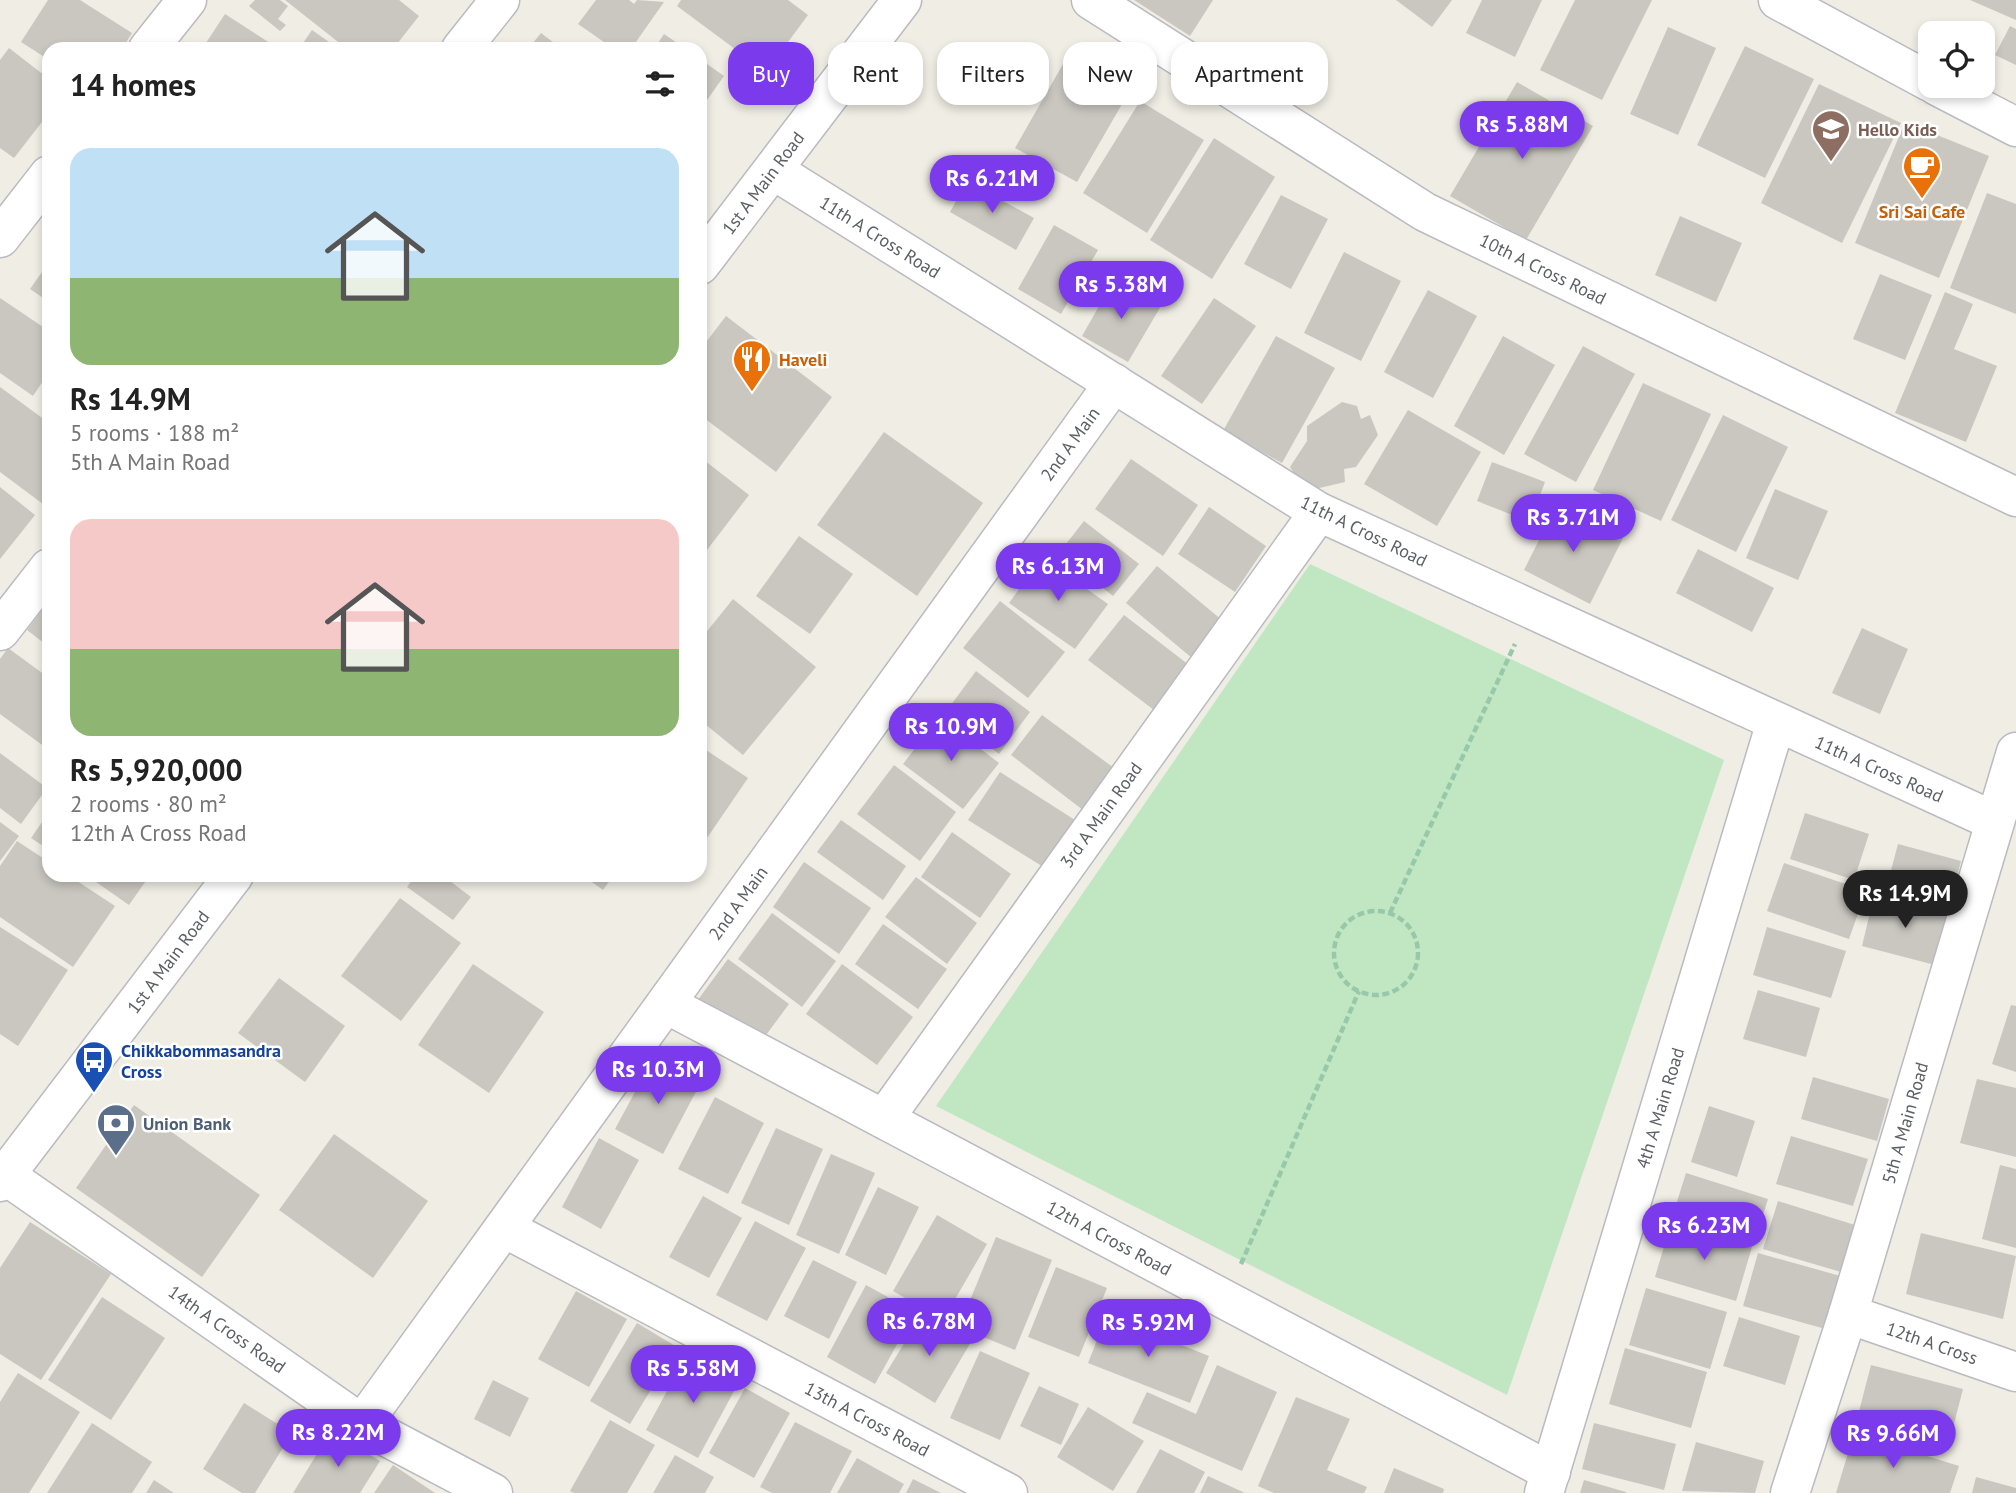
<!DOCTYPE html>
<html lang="en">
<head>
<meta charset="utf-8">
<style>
	:root { --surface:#fff; --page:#f6f6f6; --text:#222; --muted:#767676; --accent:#7c3aed }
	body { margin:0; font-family:"PT Sans",sans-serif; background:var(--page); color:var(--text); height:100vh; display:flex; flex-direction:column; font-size:26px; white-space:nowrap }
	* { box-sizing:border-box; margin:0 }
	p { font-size:23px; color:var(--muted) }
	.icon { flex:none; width:38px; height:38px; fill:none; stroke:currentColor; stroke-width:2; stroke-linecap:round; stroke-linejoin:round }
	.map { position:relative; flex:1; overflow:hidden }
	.panel { position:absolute; left:42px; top:42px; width:665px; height:840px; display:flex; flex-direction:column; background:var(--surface); border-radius:21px; box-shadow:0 4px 10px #0003 }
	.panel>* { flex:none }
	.banner { position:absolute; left:728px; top:42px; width:665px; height:63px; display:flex; gap:14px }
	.fabs { position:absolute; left:1918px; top:21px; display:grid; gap:14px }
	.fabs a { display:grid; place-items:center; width:77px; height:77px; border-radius:14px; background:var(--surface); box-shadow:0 4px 10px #0003; font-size:35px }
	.price { position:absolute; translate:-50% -60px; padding:0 16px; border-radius:24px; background:var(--accent); color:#fff; font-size:23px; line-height:46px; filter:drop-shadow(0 2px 4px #0008) }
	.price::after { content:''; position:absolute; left:50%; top:42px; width:21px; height:16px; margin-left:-10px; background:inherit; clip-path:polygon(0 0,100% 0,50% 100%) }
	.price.selected { background:#222; color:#fff }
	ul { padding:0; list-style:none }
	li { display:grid; align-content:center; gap:14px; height:371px; padding:0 28px }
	li span { display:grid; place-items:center; height:217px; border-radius:21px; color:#555 }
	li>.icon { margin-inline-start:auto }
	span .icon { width:126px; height:126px; fill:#fffc; stroke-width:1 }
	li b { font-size:30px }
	h2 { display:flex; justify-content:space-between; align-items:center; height:84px; padding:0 28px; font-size:30px }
	.pill { padding:0 24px; border-radius:21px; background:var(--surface); box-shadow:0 4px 10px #0003; font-size:24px; line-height:63px }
	.pill.selected { background:var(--accent); color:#fff }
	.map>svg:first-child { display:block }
	.green { fill:#c0e7c2 }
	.building { fill:#cac7c1 }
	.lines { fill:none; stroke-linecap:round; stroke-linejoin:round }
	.minor-casing { stroke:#b9bbc0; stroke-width:41 }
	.path { stroke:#98c8aa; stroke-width:4.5; stroke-dasharray:7 3.5; stroke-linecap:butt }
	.minor { stroke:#fff; stroke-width:38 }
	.labels { text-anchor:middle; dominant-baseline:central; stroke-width:5; stroke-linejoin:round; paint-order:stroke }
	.education-label { font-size:18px; font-weight:bold; fill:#785e54; stroke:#fff; text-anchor:start }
	.street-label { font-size:18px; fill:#5c5f65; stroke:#fff }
	.food-label { font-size:18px; font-weight:bold; fill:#c56008; stroke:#fff }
	.transit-label { font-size:18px; font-weight:bold; fill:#164399; stroke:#fff; text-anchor:start }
	.service-label { font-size:18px; font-weight:bold; fill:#4e5e75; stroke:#fff; text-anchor:start }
</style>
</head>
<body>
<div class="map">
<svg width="2016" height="1493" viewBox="0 0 2016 1493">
	<rect width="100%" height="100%" fill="#efede4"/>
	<path class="green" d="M1310 564 1724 760 1507 1395 936 1106Z"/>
	<g class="building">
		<path d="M48 0H80L132 33 122 49H49V60L21 42Z"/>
		<path d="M255 0H280L288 6 278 19 286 25 280 31 249 6Z"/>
		<path d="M285 0H399L419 16 393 49H347Z"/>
		<path d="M596 0H629L634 4 637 0 664 2 631 49H614L578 24Z"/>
		<path d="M681 0H788L808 15 766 72 677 6Z"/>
		<path d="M1134 0H1213L1190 36Z"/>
		<path d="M1396 0H1452L1432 27Z"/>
		<path d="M1482 0H1542L1515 57 1466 33Z"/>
		<path d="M1575 0H1652L1602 100 1540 70Z"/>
		<path d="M1970 0H2016V20Z"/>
		<path d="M225 14 279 49H202Z"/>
		<path d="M2010 26 2016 29V65L1995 55Z"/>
		<path d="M1668 27 1716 48 1678 135 1630 114Z"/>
		<path d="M312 30 339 49H299Z"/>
		<path d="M541 33 562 49H528Z"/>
		<path d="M664 34 686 49H654Z"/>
		<path d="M1745 46 1814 79 1765 178 1697 145Z"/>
		<path d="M9 48 49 79V113L14 158 0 148V60Z"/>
		<path d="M1067 57 1129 92 1077 182 1015 148Z"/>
		<path d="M700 59 724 76 700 110Z"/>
		<path d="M1517 82 1593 126 1526 240 1450 196Z"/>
		<path d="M1819 84 1901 123 1842 243 1761 203Z"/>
		<path d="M1140 101 1204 140 1147 233 1083 193Z"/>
		<path d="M1905 122 1989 156 1939 278 1855 243Z"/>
		<path d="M1214 138 1275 177 1212 279 1150 240Z"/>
		<path d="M967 181 1034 218 1016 250 950 212Z"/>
		<path d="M1987 193 2016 204V314L1950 288Z"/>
		<path d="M1281 195 1328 219 1291 289 1244 264Z"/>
		<path d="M1680 216 1742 243 1716 302 1655 275Z"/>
		<path d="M1054 225 1098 250 1061 314 1018 289Z"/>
		<path d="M1344 252 1401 281 1361 361 1304 333Z"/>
		<path d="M49 262V302L30 289Z"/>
		<path d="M1880 274 1932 295 1905 360 1853 339Z"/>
		<path d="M1114 280 1161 306 1128 362 1082 336Z"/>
		<path d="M1428 290 1477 316 1433 398 1384 372Z"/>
		<path d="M1945 292 1973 304 1954 349 1997 366 1966 442 1895 413Z"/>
		<path d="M0 298 49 331V372L33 396 0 373Z"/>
		<path d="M1214 298 1256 326 1202 404 1161 376Z"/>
		<path d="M726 316 832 397 776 472 700 415V350Z"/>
		<path d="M1276 336 1335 368 1282 463 1223 431Z"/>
		<path d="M1503 336 1555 365 1504 455 1454 426Z"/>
		<path d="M1583 346 1635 374 1576 482 1524 454Z"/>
		<path d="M1643 383 1711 414 1661 521 1593 490Z"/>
		<path d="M0 387 49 423 47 507 0 472Z"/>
		<path d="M1342 402 1357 406 1361 419 1370 415 1378 435 1356 467 1344 469 1345 482 1298 493 1300 483 1290 467 1307 441V426Z"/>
		<path d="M1408 410 1481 452 1437 526 1364 484Z"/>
		<path d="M1723 415 1788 447 1736 552 1671 520Z"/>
		<path d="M884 432 983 503 917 596 817 525Z"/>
		<path d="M700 457 749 495 707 550 700 545Z"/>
		<path d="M1131 459 1198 505 1163 556 1095 509Z"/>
		<path d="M1492 462 1545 482 1530 522 1477 501Z"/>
		<path d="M0 487 35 515 0 559Z"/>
		<path d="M1775 489 1828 511 1798 580 1746 558Z"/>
		<path d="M1557 504 1623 538 1590 604 1524 570Z"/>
		<path d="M1209 507 1266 546 1235 592 1178 554Z"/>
		<path d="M1084 521 1139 564 1113 596 1059 553Z"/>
		<path d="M799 536 853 574 810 634 756 596Z"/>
		<path d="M1698 549 1774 588 1752 632 1676 593Z"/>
		<path d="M1042 557 1108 604 1075 649 1009 603Z"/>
		<path d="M1157 566 1229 626 1198 663 1126 603Z"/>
		<path d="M733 599 816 667 743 755 700 720V640Z"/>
		<path d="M49 601V647L27 630Z"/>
		<path d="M1000 601 1065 652 1028 698 963 648Z"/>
		<path d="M1124 615 1189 665 1154 710 1088 660Z"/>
		<path d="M1862 628 1908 649 1880 714 1832 693Z"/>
		<path d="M8 648 49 678V750L0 714V659Z"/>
		<path d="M976 671 1030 712 999 754 945 713Z"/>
		<path d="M1042 715 1114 768 1083 810 1011 755Z"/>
		<path d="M939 717 999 763 963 809 903 764Z"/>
		<path d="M700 746 748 778 707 838 700 834Z"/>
		<path d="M0 753 47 788 21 824 0 808Z"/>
		<path d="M894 765 956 812 920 861 857 814Z"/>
		<path d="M1000 772 1075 820 1045 868 968 820Z"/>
		<path d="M49 812V850L31 838Z"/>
		<path d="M1805 813 1869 834 1854 880 1790 859Z"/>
		<path d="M841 820 906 866 883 900 817 852Z"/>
		<path d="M0 822 19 836 0 861Z"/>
		<path d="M952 832 1011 874 980 918 921 877Z"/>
		<path d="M17 841 49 862V875H68L115 906 73 967 0 917V866Z"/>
		<path d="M1898 844 1961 861 1948 910 1885 893Z"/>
		<path d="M804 862 871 908 839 954 773 907Z"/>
		<path d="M1784 863 1866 891 1849 939 1767 911Z"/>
		<path d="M86 875H150L129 905Z"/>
		<path d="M416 875H442L471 897 453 920 407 887Z"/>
		<path d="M582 875H614L603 890Z"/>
		<path d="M916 877 977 923 947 964 885 917Z"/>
		<path d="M1874 896 1948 915 1935 965 1862 946Z"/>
		<path d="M400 898 461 943 401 1021 341 976Z"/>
		<path d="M772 913 836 961 802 1007 738 959Z"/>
		<path d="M883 924 947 969 918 1009 855 964Z"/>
		<path d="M0 927 68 970 18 1046 0 1034Z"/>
		<path d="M1767 927 1846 951 1831 998 1753 975Z"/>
		<path d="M728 959 789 1004 758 1046 697 1001Z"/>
		<path d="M473 964 544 1012 489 1093 418 1045Z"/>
		<path d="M842 964 913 1017 877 1065 806 1014Z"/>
		<path d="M279 978 345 1026 305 1082 238 1033Z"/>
		<path d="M1758 990 1820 1008 1806 1057 1743 1039Z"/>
		<path d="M2011 1005 2016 1006V1072L1992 1064Z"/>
		<path d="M654 1057 701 1082 663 1154 615 1129Z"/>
		<path d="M1813 1077 1889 1099 1877 1141 1801 1119Z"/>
		<path d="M1977 1079 2016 1088V1157L1960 1143Z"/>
		<path d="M715 1097 764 1123 728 1194 678 1169Z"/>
		<path d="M134 1105 260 1195 202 1277 76 1188Z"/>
		<path d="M1709 1106 1755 1121 1737 1177 1691 1162Z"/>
		<path d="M776 1128 823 1149 789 1225 741 1203Z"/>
		<path d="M334 1134 428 1201 373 1278 279 1210Z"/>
		<path d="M1791 1136 1868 1159 1853 1206 1776 1184Z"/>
		<path d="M599 1138 639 1160 601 1229 562 1207Z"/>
		<path d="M831 1154 875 1173 839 1254 796 1235Z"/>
		<path d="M2000 1165 2016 1169V1248L1982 1239Z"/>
		<path d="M1686 1173 1768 1199 1756 1237 1674 1211Z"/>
		<path d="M878 1187 919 1207 886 1275 845 1255Z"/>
		<path d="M703 1196 742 1218 709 1278 669 1257Z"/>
		<path d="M1778 1201 1855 1225 1841 1272 1763 1249Z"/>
		<path d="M937 1215 987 1244 943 1320 893 1291Z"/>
		<path d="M755 1221 806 1248 767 1321 716 1295Z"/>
		<path d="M30 1222 111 1274 41 1380 0 1354V1268Z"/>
		<path d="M1671 1223 1752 1247 1736 1301 1655 1277Z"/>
		<path d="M1921 1233 2016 1256 2003 1319 1906 1294Z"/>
		<path d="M996 1237 1052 1260 1015 1350 959 1327Z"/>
		<path d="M1758 1253 1844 1277 1829 1330 1743 1306Z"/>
		<path d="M813 1260 857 1282 829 1339 784 1316Z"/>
		<path d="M1056 1267 1107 1288 1079 1357 1028 1337Z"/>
		<path d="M866 1285 915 1312 875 1384 827 1357Z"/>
		<path d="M1646 1288 1727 1312 1710 1369 1629 1345Z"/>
		<path d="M576 1291 627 1319 589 1387 538 1359Z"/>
		<path d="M102 1297 165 1338 111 1420 48 1380Z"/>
		<path d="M922 1314 971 1342 935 1403 886 1373Z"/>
		<path d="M1107 1315 1209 1356 1190 1403 1088 1363Z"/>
		<path d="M1739 1317 1800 1336 1785 1385 1723 1366Z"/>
		<path d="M637 1323 677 1347 630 1424 590 1401Z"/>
		<path d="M1625 1348 1707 1372 1691 1428 1609 1404Z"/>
		<path d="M980 1351 1030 1373 1000 1440 950 1418Z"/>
		<path d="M688 1352 740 1380 698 1458 646 1430Z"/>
		<path d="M1217 1365 1277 1392 1242 1471 1132 1423 1147 1392 1196 1414Z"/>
		<path d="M1871 1365 1963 1389 1949 1443 1857 1419Z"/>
		<path d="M18 1373 80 1412 29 1493H0V1402Z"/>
		<path d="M493 1380 529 1398 510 1437 474 1419Z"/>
		<path d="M1039 1386 1079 1404 1061 1445 1020 1426Z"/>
		<path d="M745 1388 790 1413 754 1478 709 1453Z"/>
		<path d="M1296 1397 1350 1419 1327 1470 1367 1487 1364 1493H1274L1258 1486Z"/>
		<path d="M244 1403 292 1433 255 1493H242L203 1469Z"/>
		<path d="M1088 1407 1144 1441 1113 1491 1057 1457Z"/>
		<path d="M610 1420 655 1445 627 1493H574L570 1491Z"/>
		<path d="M795 1422 852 1451 830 1493H772L760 1487Z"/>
		<path d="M92 1423 152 1462 132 1493H47Z"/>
		<path d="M1594 1423 1676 1444 1664 1490 1582 1469Z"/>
		<path d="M331 1431 380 1461 360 1493H293Z"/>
		<path d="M1854 1433 1959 1466 1950 1493H1836Z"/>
		<path d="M1696 1442 1764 1461 1755 1493 1682 1491Z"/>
		<path d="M1160 1449 1205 1472 1194 1493H1136Z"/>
		<path d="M675 1455 714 1477 705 1493H653Z"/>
		<path d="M857 1458 904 1484 899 1493H837Z"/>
		<path d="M393 1465 435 1493H374Z"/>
		<path d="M1394 1468 1444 1489 1443 1493H1384Z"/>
		<path d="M1208 1476 1245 1493H1200Z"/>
		<path d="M1976 1477 2016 1488V1493H1972Z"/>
		<path d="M913 1479 941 1493H906Z"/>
		<path d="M154 1480 174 1493H146Z"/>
		<path d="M1584 1480 1626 1492V1493H1580Z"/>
	</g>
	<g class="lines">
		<defs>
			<g id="minor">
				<path d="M1091 0 1425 212 2016 497"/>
				<path d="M1778 0 1930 82"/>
				<path d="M148 49 187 0"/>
				<path d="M461 49 500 0"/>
				<path d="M1937 86 2016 127"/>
				<path d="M773 170 1319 512 1994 821"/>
				<path d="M0 238 49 175"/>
				<path d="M700 265 902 0"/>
				<path d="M0 631 49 568"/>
				<path d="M666 1004 1551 1472"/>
				<path d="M884 1119 1319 512"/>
				<path d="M5 1175 362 1424 493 1493"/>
				<path d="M0 1182 234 875"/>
				<path d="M504 1228 1008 1493"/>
				<path d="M1848 1314 2016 1372"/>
				<path d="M362 1424 1114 383"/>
				<path d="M1544 1493 1776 722"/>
				<path d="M1790 1493 1848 1314 2016 752"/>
			</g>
		</defs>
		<use href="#minor" class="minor-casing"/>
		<g class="path">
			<circle cx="1376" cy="953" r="42"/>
			<path d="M1390 913 1515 644"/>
			<path d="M1241 1264 1359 991"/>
		</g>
		<use href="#minor" class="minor"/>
	</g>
	<defs>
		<symbol id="school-pin" viewBox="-11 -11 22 30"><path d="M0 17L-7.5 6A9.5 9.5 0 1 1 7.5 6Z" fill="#8d6e63" stroke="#fff"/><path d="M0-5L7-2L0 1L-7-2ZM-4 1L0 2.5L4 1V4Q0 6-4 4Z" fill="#fff"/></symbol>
		<symbol id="cafe-pin" viewBox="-11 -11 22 30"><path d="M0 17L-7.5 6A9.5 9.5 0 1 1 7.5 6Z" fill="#e8710a" stroke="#fff"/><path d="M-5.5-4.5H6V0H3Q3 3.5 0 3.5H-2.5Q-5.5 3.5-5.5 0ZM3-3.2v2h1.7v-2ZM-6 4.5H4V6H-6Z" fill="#fff"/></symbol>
		<symbol id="restaurant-pin" viewBox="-11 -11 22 30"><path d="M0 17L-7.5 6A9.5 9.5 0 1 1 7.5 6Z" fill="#e8710a" stroke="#fff"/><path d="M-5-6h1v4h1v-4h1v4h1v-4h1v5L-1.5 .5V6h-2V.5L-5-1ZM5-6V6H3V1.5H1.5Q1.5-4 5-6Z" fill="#fff"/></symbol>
		<symbol id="bus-pin" viewBox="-11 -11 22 30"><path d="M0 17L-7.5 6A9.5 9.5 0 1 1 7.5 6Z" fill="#1a4fb4" stroke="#fff"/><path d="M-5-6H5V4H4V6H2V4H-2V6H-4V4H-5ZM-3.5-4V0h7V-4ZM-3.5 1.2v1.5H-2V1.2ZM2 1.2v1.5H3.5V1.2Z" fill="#fff"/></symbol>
		<symbol id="bank-pin" viewBox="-11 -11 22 30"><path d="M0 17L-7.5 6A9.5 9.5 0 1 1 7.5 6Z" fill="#5c6f8a" stroke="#fff"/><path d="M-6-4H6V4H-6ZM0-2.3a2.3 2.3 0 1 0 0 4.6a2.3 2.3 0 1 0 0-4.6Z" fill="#fff"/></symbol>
	</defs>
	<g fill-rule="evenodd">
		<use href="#school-pin" x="1809" y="107" width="44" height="60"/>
		<use href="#cafe-pin" x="1900" y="144" width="44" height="60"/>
		<use href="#restaurant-pin" x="730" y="337" width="44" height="60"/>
		<use href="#bus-pin" x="72" y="1038" width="44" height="60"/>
		<use href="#bank-pin" x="94" y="1101" width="44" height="60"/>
	</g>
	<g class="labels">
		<g class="education-label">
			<text x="1858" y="129">Hello Kids</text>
		</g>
		<g class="street-label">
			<text transform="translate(763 183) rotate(-53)">1st A Main Road</text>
			<text transform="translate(880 237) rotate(32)">11th A Cross Road</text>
			<text transform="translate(1543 269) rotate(26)">10th A Cross Road</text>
			<text transform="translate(1070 444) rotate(-54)">2nd A Main</text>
			<text transform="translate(1364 531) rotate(26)">11th A Cross Road</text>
			<text transform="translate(1879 769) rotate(24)">11th A Cross Road</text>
			<text transform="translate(1101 815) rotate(-54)">3rd A Main Road</text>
			<text transform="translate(738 903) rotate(-54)">2nd A Main</text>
			<text transform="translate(168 962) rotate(-53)">1st A Main Road</text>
			<text transform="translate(1660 1108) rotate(-73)">4th A Main Road</text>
			<text transform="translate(1905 1123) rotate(-74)">5th A Main Road</text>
			<text transform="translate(1109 1238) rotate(28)">12th A Cross Road</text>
			<text transform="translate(227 1329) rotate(35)">14th A Cross Road</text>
			<text transform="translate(1932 1343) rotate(19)">12th A Cross</text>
			<text transform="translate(867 1419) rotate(28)">13th A Cross Road</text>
		</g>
		<g class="food-label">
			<text x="1922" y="211">Sri Sai Cafe</text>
			<text x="779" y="359" text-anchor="start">Haveli</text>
		</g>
		<g class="transit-label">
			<text x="121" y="1050">Chikkabommasandra<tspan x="121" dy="21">Cross</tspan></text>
		</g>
		<g class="service-label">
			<text x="143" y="1123">Union Bank</text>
		</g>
	</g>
</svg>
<div class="fabs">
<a><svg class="icon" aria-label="locate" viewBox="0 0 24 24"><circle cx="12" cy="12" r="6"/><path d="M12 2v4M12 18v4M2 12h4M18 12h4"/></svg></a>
</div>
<b class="price" style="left:1522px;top:161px">Rs 5.88M</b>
<b class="price" style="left:992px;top:215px">Rs 6.21M</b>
<b class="price" style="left:1121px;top:321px">Rs 5.38M</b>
<b class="price" style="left:1573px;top:554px">Rs 3.71M</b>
<b class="price" style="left:1058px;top:603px">Rs 6.13M</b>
<b class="price" style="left:951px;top:763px">Rs 10.9M</b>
<b class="price selected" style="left:1905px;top:930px">Rs 14.9M</b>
<b class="price" style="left:658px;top:1106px">Rs 10.3M</b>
<b class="price" style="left:1704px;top:1262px">Rs 6.23M</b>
<b class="price" style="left:929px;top:1358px">Rs 6.78M</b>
<b class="price" style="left:1148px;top:1359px">Rs 5.92M</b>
<b class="price" style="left:693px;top:1405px">Rs 5.58M</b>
<b class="price" style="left:338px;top:1469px">Rs 8.22M</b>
<b class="price" style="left:1893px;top:1470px">Rs 9.66M</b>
<div class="banner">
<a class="pill selected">Buy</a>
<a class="pill">Rent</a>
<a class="pill">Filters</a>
<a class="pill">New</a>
<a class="pill">Apartment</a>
</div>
<section class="panel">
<h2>14 homes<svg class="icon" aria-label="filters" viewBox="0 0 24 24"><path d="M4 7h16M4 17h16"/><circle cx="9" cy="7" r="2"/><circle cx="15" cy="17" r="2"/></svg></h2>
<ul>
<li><span style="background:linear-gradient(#bfe0f5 60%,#8fb573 0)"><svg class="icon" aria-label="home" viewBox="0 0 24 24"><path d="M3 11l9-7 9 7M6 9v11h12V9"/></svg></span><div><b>Rs 14.9M</b><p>5 rooms · 188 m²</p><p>5th A Main Road</p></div></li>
<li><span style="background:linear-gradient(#f6c9c9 60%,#8fb573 0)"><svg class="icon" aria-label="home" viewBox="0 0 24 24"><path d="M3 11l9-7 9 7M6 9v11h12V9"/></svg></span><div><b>Rs 5,920,000</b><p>2 rooms · 80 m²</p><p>12th A Cross Road</p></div></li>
</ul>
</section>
</div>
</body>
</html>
